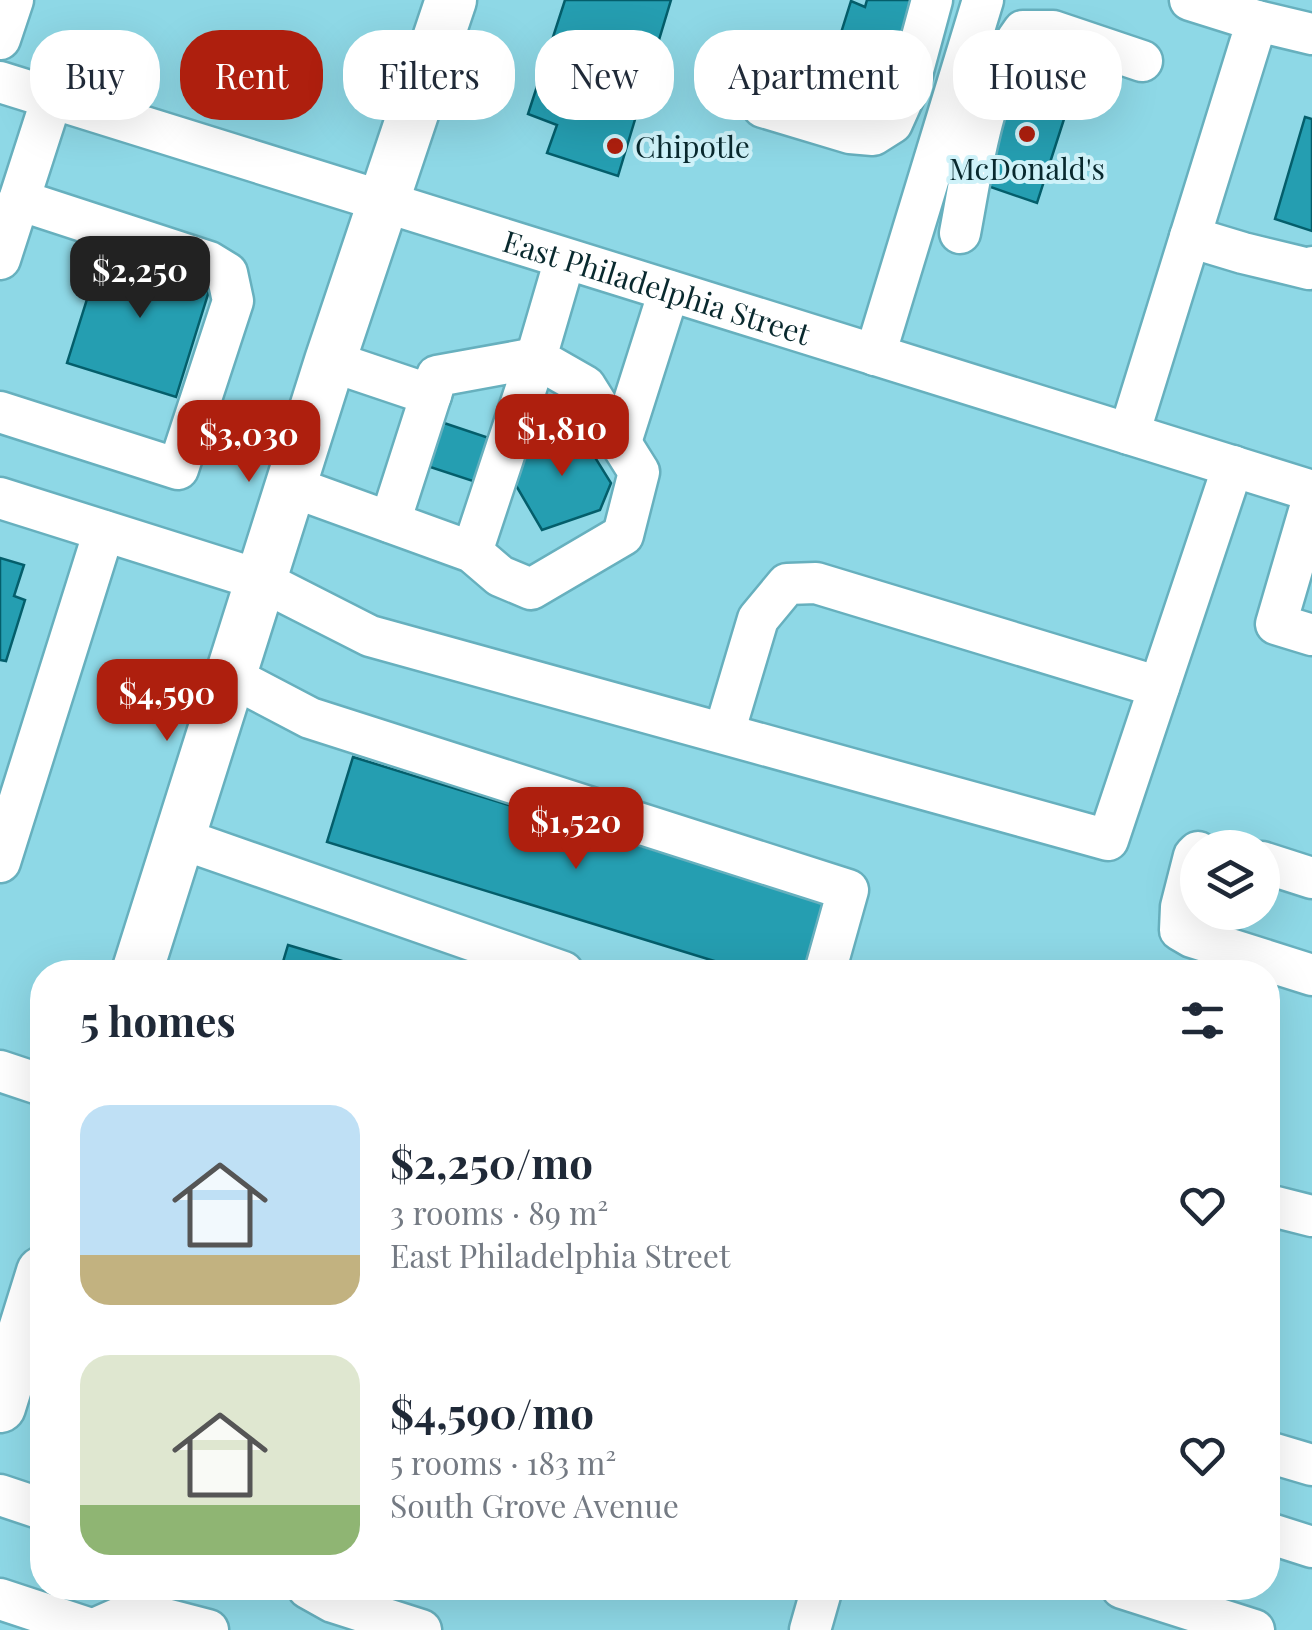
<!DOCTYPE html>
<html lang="en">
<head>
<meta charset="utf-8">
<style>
	:root { --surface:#fff; --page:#f2f2f3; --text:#1f2937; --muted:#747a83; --accent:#ae1f0e }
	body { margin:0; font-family:"Playfair Display",serif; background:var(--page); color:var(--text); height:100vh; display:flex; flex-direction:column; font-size:38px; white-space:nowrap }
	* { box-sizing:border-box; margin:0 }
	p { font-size:32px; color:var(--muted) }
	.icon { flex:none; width:55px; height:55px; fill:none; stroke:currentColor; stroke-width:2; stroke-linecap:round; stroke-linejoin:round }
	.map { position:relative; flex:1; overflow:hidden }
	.drawer { position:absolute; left:30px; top:960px; width:1250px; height:640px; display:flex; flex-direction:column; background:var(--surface); border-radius:40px; box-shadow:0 10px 40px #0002 }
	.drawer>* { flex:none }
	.top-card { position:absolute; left:30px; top:30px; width:1252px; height:90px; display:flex; gap:20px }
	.controls { position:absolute; left:1180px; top:830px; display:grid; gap:20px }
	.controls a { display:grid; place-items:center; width:100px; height:100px; border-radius:50%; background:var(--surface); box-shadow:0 10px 40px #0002; font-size:50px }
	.price { position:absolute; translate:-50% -85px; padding:0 22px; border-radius:20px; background:var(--accent); color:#fff; font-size:32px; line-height:65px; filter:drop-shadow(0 2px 5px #0008) }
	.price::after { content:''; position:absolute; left:50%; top:60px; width:30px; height:22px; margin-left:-15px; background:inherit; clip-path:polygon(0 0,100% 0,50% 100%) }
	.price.active { background:#222; color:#fff }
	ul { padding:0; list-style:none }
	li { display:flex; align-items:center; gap:30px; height:250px; padding:0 50px }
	li span { display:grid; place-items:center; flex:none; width:280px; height:200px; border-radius:30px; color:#555 }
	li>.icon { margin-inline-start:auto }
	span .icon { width:120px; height:120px; fill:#fffc; stroke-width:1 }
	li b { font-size:42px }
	h2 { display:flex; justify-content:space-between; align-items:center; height:120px; padding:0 50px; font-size:42px }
	.chip { padding:0 35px; border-radius:40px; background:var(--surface); box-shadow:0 10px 40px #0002; font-size:35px; line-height:90px }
	.chip.active { background:var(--accent); color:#fff }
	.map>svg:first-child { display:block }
	.building { fill:#259eb1; stroke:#045e6b; stroke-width:2.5 }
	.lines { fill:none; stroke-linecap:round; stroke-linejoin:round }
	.minor-casing { stroke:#67b0be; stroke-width:45 }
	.major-casing { stroke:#67b0be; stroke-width:55 }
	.minor { stroke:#fff; stroke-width:40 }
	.major { stroke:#fff; stroke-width:50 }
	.poi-dot { fill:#ae1f0e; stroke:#cff2f9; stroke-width:4 }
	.labels { text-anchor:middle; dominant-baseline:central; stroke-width:8; stroke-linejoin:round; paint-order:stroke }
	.poi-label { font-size:30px; fill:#09292e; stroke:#cff2f9; text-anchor:start }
	.street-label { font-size:30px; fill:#09292e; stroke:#cff2f9 }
</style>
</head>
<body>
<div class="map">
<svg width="1312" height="1630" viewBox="0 0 1312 1630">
	<rect width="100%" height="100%" fill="#8ed8e6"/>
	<g class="building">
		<path d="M565 0H671L618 176 547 153 557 125 528 114Z"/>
		<path d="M867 0H914L885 115 836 101 852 54 836 49 851 1 865 7Z"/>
		<path d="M1016 66 1075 85 1037 203 979 183Z"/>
		<path d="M1305 117 1312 119V231L1275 219Z"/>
		<path d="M104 245 213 278 176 397 67 363Z"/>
		<path d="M438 421 501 442 488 486 424 465Z"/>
		<path d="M573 422 611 483 600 510 542 530 514 482 521 460 537 451 534 442Z"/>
		<path d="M0 558 24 565 14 596 25 600 6 661 0 660Z"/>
		<path d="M353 757 830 904 808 972H750L327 842Z"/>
		<path d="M288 945 379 972H280Z"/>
	</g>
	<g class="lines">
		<defs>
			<g id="minor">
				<path d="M1257 21 1312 34"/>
				<path d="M0 39 13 0"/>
				<path id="s1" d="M0 82 1312 491"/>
				<path d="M763 107 850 133 873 135 892 123 909 85 932 0"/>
				<path d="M960 233C973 165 981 88 1023 31H1053L1142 61"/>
				<path d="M1190 237 1243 253 1309 269 1312 267"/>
				<path d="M0 259 52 98"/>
				<path d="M875 355 983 0"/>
				<path d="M330 361 431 395"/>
				<path d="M0 412 178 469 233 301 227 273 209 262 19 200"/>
				<path d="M1129 434 1257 21 1190 0"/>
				<path d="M621 442 669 291"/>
				<path d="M290 486 472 552 500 576 531 589 623 535 639 472 585 386 536 358 565 259"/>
				<path d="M0 498 260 580 370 636 1108 840 1233 466"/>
				<path d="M1312 501 1276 624 1312 635"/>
				<path d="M390 522 437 376 536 358 472 552"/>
				<path d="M230 676 310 718 848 890 825 972"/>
				<path d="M724 733 758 619 787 584 816 583 1159 687"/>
				<path d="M179 838 563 972"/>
				<path d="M1198 852 1194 856 1181 907 1180 930 1192 937 1312 975"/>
				<path d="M0 862 104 531"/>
				<path d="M1262 862 1312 878"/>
				<path d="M0 1071 42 1085"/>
				<path d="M1268 1205 1312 1216"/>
				<path d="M1268 1452 1312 1465"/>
				<path d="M0 1495 42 1509"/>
				<path d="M1268 1533 1312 1547"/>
				<path d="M308 1588 333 1602 421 1630"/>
				<path d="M1122 1588 1254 1630"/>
				<path d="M0 1599 94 1630"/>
				<path d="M94 1629 135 1611 208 1630"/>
				<path d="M810 1630 822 1588"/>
			</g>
			<g id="major">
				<path d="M137 972 330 361 451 0"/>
				<path d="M0 1407 42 1272"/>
			</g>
		</defs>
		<use href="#minor" class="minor-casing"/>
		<use href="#major" class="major-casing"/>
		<use href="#minor" class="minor"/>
		<use href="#major" class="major"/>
	</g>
	<g class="poi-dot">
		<circle cx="1027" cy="134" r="10"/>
		<circle cx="615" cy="146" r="10"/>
	</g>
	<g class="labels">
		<g class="poi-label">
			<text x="635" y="146">Chipotle</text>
			<text x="1027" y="168" text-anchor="middle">McDonald's</text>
		</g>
		<g class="street-label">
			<text stroke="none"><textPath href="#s1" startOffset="688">East Philadelphia Street</textPath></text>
		</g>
	</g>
</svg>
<div class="controls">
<a><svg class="icon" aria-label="layers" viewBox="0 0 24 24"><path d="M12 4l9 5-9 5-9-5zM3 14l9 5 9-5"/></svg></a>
</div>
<b class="price active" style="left:140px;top:321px">$2,250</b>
<b class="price" style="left:562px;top:479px">$1,810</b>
<b class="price" style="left:249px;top:485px">$3,030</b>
<b class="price" style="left:167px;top:744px">$4,590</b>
<b class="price" style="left:576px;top:872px">$1,520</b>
<div class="top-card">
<a class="chip">Buy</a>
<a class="chip active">Rent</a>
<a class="chip">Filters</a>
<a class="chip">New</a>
<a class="chip">Apartment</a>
<a class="chip">House</a>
</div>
<section class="drawer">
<h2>5 homes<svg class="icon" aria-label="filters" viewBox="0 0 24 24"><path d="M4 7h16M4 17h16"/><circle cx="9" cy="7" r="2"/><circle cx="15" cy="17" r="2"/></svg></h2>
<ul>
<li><span style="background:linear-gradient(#bfe0f5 75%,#c2b280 0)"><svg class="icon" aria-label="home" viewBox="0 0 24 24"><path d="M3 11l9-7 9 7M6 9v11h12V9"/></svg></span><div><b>$2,250/mo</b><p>3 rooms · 89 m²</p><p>East Philadelphia Street</p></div><svg class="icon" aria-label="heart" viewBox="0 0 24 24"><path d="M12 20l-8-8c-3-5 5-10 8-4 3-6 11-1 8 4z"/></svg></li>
<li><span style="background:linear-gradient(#dfe7d0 75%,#8fb573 0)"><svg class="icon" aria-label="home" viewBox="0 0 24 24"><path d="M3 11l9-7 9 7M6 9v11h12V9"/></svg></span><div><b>$4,590/mo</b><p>5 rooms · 183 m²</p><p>South Grove Avenue</p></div><svg class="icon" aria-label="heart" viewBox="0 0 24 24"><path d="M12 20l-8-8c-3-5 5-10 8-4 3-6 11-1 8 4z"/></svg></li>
</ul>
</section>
</div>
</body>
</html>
